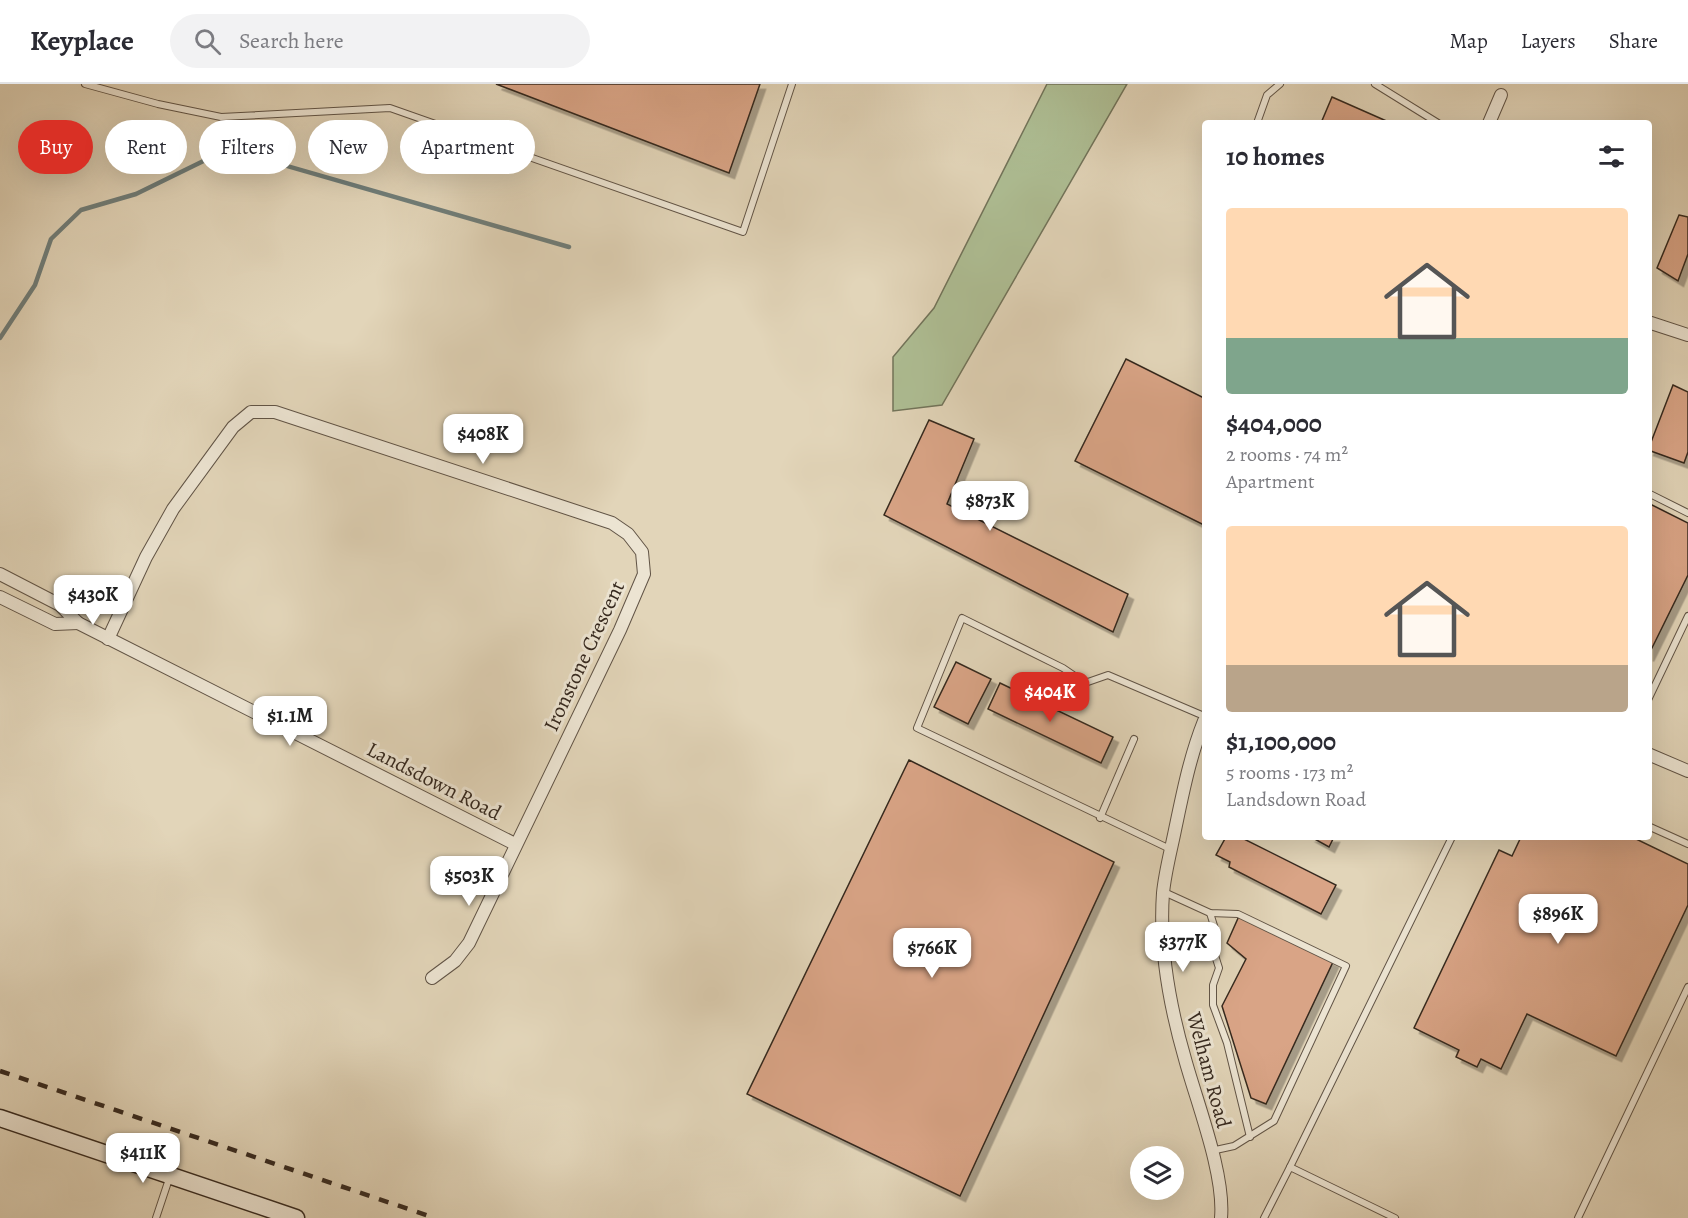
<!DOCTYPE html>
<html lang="en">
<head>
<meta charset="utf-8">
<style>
	:root { --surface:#fff; --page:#f2f2f3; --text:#2b2b33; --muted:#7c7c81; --line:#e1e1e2; --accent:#d93025 }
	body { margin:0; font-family:Alegreya,serif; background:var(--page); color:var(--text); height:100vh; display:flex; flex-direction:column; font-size:22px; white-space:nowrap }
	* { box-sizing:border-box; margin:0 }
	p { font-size:20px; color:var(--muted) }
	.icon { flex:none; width:33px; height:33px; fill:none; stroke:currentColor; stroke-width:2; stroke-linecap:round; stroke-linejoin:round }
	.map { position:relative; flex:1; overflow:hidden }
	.panel { position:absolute; left:1202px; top:36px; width:450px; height:720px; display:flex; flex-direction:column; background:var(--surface); border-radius:6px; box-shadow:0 6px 24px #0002 }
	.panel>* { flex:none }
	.top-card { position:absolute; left:18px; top:36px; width:570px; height:54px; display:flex; gap:12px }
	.fabs { position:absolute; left:1130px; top:1062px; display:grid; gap:12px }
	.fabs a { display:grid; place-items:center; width:54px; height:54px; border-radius:50%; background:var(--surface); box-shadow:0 6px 24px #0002; font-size:30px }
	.price { position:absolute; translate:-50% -51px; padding:0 14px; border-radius:12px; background:#fff; color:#222; font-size:20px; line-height:39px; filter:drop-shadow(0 2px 3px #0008) }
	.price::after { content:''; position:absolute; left:50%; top:36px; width:18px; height:14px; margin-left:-9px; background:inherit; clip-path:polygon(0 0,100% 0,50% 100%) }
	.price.current { background:var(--accent); color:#fff }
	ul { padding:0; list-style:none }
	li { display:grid; align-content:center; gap:12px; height:318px; padding:0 24px }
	li span { display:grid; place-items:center; height:186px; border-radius:6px; color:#555 }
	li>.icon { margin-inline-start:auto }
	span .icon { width:108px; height:108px; fill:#fffc; stroke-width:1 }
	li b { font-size:26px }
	h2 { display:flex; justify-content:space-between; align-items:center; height:72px; padding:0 24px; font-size:26px }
	.tag { padding:0 21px; border-radius:27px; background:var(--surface); box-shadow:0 6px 24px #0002; font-size:21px; line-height:54px }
	.tag.current { background:var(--accent); color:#fff }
	header { display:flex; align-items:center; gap:36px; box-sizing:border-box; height:84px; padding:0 30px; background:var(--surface); border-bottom:2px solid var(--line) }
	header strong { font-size:28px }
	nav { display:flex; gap:33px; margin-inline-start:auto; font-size:21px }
	.search { width:420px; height:54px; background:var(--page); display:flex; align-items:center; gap:15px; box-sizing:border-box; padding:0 21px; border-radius:33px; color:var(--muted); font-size:22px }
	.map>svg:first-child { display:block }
	.green { fill:#aebe94; stroke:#72745a; stroke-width:1.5 }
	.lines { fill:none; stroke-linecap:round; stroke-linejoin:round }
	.stream { stroke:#707e7a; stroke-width:4.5 }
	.building { fill:#d9a486; stroke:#36291f; stroke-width:1.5; filter:url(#shadow) }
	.lane-casing { stroke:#615446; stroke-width:8 }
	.street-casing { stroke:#615446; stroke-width:14 }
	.secondary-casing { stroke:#36291f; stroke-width:19 }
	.lane { stroke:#ece4d2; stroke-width:6 }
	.street { stroke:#ece4d2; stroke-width:12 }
	.secondary { stroke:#ece4d2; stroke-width:16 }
	.rail { stroke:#36291f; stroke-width:4.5; stroke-dasharray:10 10; stroke-linecap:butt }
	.labels { text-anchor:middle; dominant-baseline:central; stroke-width:6; stroke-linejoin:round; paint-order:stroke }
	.street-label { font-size:21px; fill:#36291f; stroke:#ece4d2 }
</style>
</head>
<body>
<header>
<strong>Keyplace</strong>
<div class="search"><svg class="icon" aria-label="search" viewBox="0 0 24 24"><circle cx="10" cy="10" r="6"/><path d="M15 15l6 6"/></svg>Search here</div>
<nav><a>Map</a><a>Layers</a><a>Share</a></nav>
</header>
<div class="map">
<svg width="1688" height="1134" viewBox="0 0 1688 1134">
	<defs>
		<filter id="shadow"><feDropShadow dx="5.5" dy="5.5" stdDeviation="0" flood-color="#0004"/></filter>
	</defs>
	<rect width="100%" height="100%" fill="#e2d5b9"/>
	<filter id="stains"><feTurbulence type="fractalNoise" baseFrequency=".00333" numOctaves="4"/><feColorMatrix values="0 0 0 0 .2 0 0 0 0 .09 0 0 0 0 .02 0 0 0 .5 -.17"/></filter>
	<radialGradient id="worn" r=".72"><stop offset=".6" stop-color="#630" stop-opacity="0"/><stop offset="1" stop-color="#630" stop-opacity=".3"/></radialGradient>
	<path class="green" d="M1047 0H1127L942 321 893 327V273L934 224Z"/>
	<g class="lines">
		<path class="stream" d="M0 254 35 201 51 155 81 126 136 110 228 65 569 163"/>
	</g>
	<g class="building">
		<path d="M496 0H760L729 89Z"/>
		<path d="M1332 13 1391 39H1321Z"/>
		<path d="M1679 131 1688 133V170L1678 197 1657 184Z"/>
		<path d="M1126 275 1204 314V441L1075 377Z"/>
		<path d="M1673 301 1688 308V368L1684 379 1648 366Z"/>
		<path d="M929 336 974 355 947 420 1128 510 1113 548 884 431Z"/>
		<path d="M1648 419 1688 439V491L1648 572Z"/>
		<path d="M956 578 991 595 968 640 934 623Z"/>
		<path d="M1000 599 1113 653 1101 679 988 625Z"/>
		<path d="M909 676 1114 778 960 1112 747 1010Z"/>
		<path d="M1226 753H1240L1336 801 1321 830 1229 783 1230 778 1216 771Z"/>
		<path d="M1311 753H1334L1329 763Z"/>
		<path d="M1521 753H1632L1688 780V821L1616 972 1527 930 1501 985 1481 975 1477 983 1456 973 1459 966 1414 944 1499 766 1512 772Z"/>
		<path d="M1239 832 1333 878 1266 1020 1251 1014 1222 922 1246 875 1227 859Z"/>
	</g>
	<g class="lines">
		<defs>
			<g id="lane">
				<path d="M85 0 158 20 221 33 390 24 743 148 792 0"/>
				<path d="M1375 0 1438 39"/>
				<path d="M1257 39 1267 11 1280 0"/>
				<path d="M1648 409 1688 429"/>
				<path d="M1648 616 1688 532"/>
				<path d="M1100 734 1134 655"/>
				<path d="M1648 742 1688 760"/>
				<path d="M1170 765 917 644 962 534 1063 584 1085 599 1108 591 1204 632"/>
				<path d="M1164 808 1210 829 1238 830 1346 882 1274 1037 1234 1062 1211 1067"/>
				<path d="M1210 829 1215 845 1212 862 1219 884 1213 901V921L1227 959 1250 1053"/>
				<path d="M1290 1083 1452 753"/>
				<path d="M156 1134 170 1092"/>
				<path d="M1264 1134 1290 1083 1395 1134"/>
				<path d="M1578 1134 1688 903"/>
			</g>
			<g id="street">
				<path d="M1489 39 1501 11"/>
				<path d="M1648 238 1688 251"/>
				<path d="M0 490 60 521 78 539 55 540 0 513"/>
				<path d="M78 539 515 760"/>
				<path d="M108 555 146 473 173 425 233 343 251 328H275L612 439 628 450 642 468 644 490 620 546 469 859 455 877 432 894"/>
				<path d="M1204 637C1190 672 1183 708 1175 746 1171 766 1165 788 1163 809 1159 863 1170 923 1185 975 1197 1019 1225 1090 1221 1134"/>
				<path d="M1648 670 1688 687"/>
			</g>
			<path id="secondary" d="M0 1034 296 1134"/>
		</defs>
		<use href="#lane" class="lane-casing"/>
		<use href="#street" class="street-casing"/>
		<use href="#secondary" class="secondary-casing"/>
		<use href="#lane" class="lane"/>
		<use href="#street" class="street"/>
		<use href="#secondary" class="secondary"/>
		<path class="rail" d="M0 987 435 1134"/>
	</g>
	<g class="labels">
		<g class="street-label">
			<text transform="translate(584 572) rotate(-65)">Ironstone Crescent</text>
			<text transform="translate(434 697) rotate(27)">Landsdown Road</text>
			<text transform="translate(1209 986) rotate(75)">Welham Road</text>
		</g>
	</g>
	<rect width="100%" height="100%" filter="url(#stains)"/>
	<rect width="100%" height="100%" fill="url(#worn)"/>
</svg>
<div class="fabs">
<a><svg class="icon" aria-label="layers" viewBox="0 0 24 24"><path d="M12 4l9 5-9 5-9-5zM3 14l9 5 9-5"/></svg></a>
</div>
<b class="price" style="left:483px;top:381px">$408K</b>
<b class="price" style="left:990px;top:448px">$873K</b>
<b class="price" style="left:93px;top:542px">$430K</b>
<b class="price current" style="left:1050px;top:639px">$404K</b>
<b class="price" style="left:290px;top:663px">$1.1M</b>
<b class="price" style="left:469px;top:823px">$503K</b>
<b class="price" style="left:1558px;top:861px">$896K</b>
<b class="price" style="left:1183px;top:889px">$377K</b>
<b class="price" style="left:932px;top:895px">$766K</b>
<b class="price" style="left:143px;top:1100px">$411K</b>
<div class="top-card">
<a class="tag current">Buy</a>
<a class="tag">Rent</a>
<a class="tag">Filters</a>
<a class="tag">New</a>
<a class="tag">Apartment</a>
</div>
<section class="panel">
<h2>10 homes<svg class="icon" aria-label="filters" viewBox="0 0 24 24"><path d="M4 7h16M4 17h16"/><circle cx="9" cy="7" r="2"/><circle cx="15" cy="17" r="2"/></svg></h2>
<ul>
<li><span style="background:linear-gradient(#ffd9b3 70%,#7fa58c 0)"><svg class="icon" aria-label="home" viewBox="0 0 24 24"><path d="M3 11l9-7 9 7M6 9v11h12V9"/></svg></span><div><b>$404,000</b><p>2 rooms · 74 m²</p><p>Apartment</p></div></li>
<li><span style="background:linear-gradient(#ffd9b3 75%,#b9a48a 0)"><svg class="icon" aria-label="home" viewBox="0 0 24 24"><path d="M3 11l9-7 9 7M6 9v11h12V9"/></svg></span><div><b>$1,100,000</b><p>5 rooms · 173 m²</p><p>Landsdown Road</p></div></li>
</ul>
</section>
</div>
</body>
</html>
